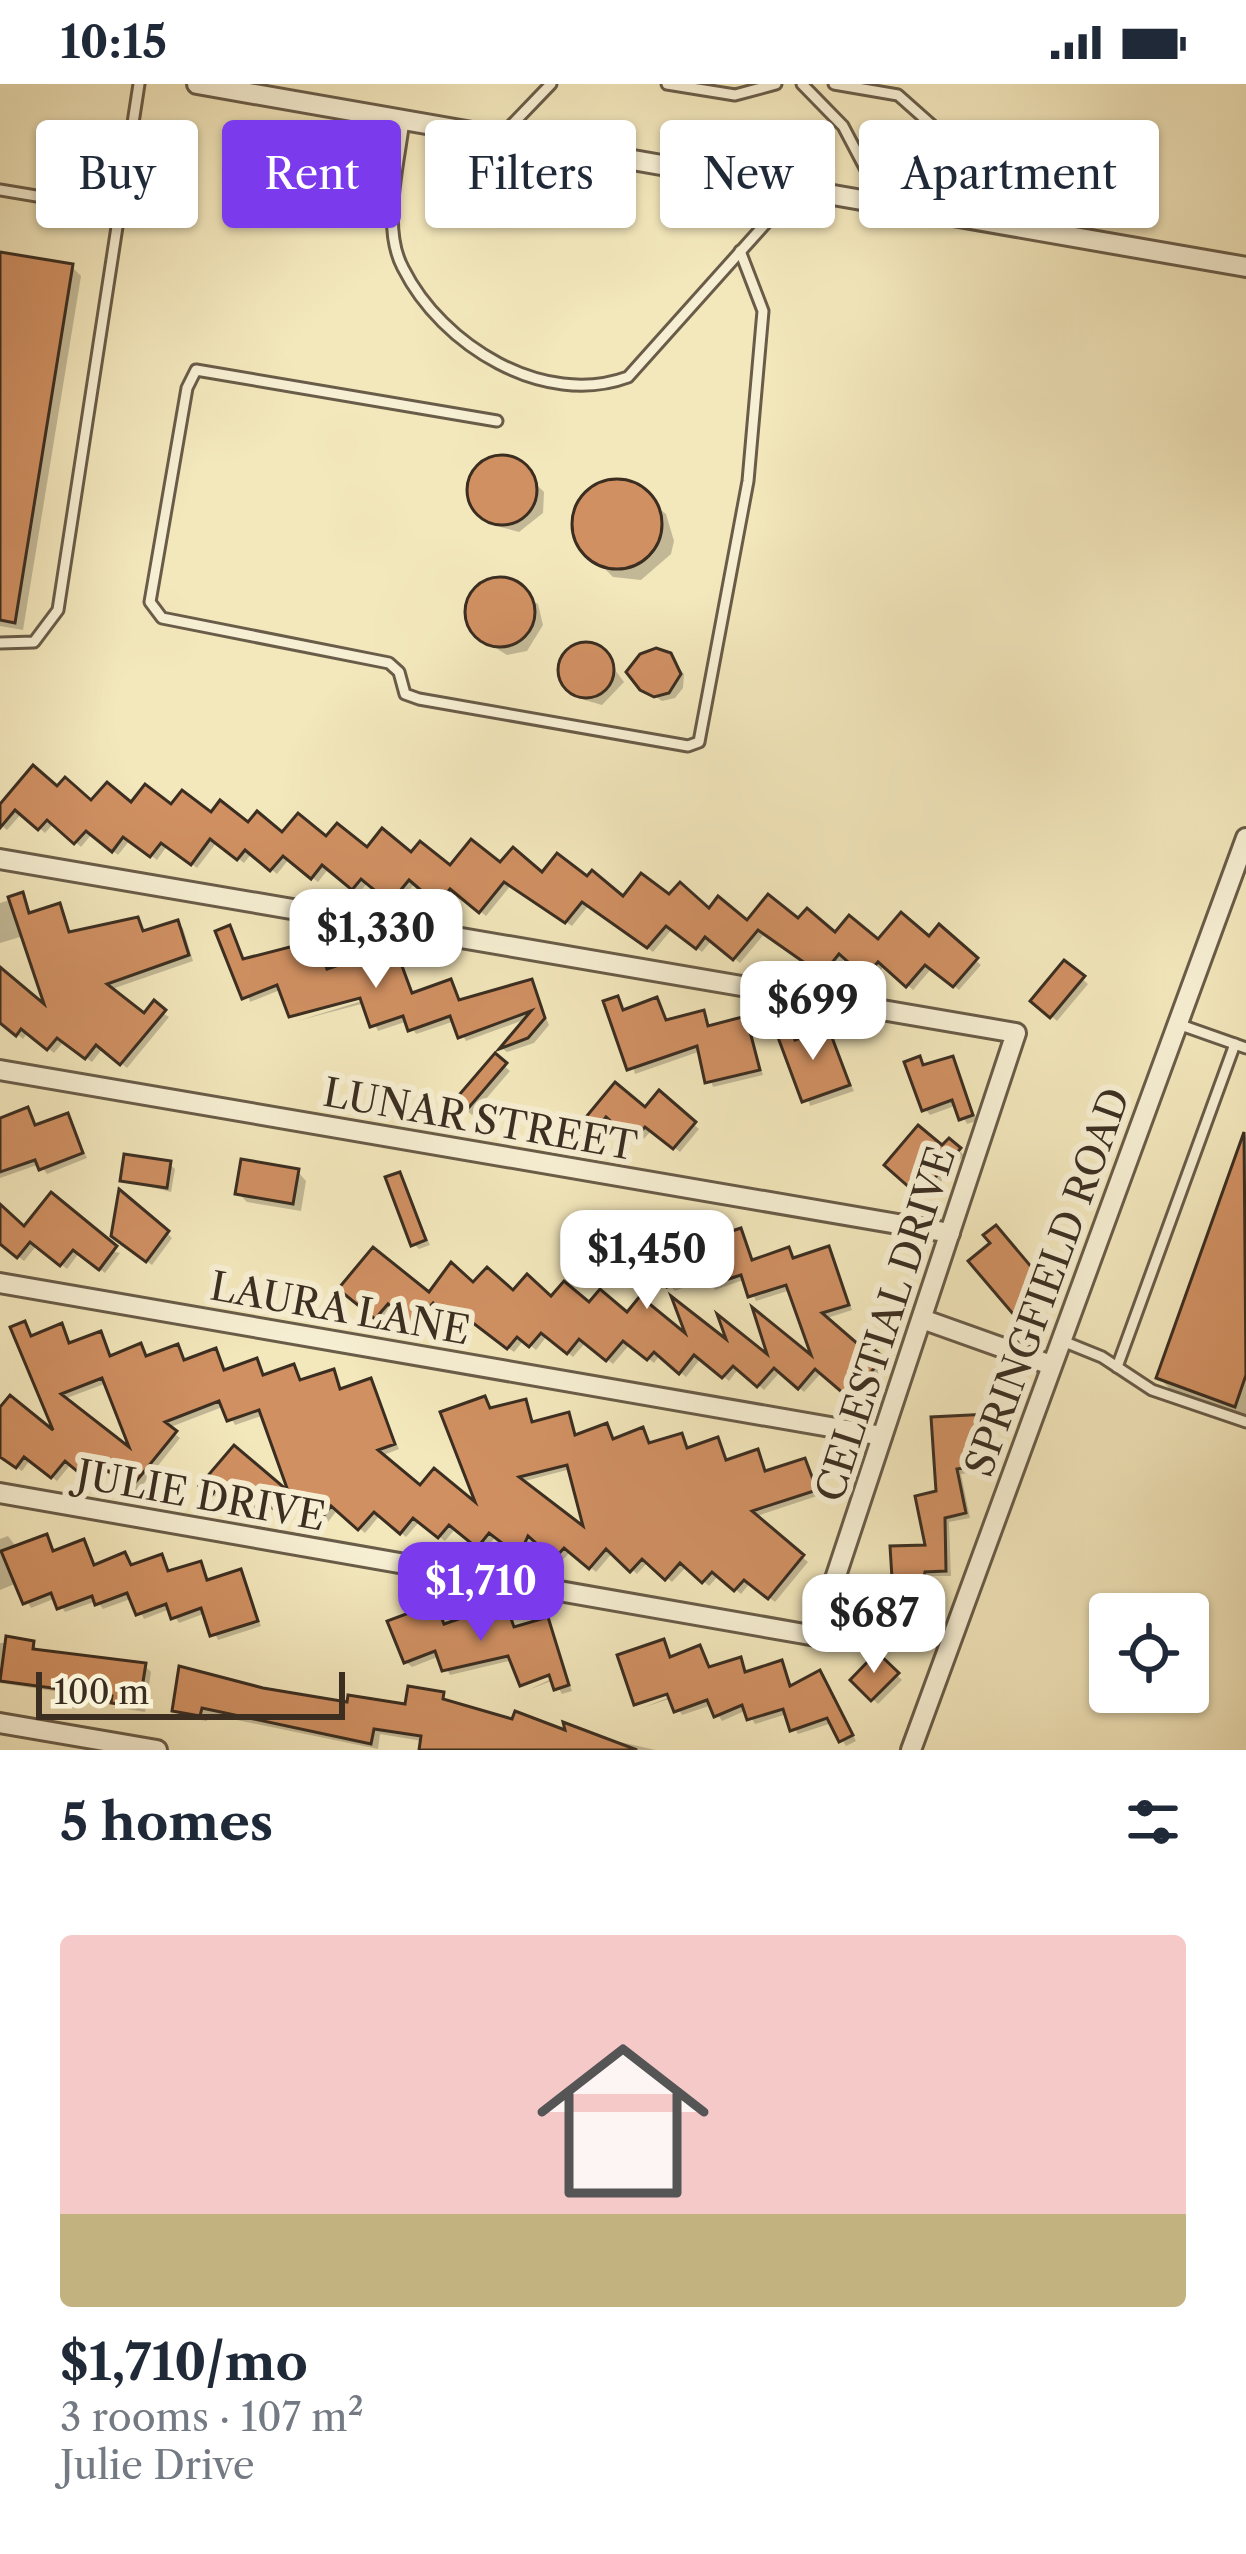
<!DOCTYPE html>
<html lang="en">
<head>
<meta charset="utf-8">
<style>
	:root { --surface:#fff; --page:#f6f6f7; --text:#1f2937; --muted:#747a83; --accent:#7c3aed }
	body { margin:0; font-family:"Libre Caslon Text",serif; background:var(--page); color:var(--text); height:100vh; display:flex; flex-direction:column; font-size:45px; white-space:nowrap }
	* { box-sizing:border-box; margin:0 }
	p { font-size:39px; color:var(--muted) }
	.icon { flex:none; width:66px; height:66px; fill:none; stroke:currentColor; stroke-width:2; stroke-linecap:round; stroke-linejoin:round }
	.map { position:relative; height:1666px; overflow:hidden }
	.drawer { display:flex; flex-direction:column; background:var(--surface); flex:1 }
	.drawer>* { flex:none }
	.top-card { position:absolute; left:36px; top:36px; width:1176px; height:108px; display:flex; gap:24px }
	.buttons { position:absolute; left:1089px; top:1509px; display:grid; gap:24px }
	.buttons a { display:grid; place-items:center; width:120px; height:120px; border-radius:12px; background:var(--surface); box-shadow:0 3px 9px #0004; font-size:60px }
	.scale { position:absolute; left:36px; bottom:30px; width:309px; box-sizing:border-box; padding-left:12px; border:6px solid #3b2e21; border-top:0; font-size:33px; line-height:42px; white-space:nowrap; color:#3b2e21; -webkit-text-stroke:9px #f7efd3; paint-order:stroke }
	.price { position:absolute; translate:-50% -102px; padding:0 27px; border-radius:24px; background:#fff; color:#222; font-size:39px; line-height:78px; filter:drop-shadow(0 3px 6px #0008) }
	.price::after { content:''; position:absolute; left:50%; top:72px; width:36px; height:27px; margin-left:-18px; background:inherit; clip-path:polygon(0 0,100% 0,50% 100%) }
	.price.active { background:var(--accent); color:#fff }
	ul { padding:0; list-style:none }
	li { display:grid; align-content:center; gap:24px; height:636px; padding:0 60px }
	li span { display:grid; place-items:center; height:372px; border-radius:12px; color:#555 }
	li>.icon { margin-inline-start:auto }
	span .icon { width:216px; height:216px; fill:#fffc; stroke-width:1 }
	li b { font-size:51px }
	h2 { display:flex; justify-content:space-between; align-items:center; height:144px; padding:0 60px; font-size:51px }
	.tag { padding:0 42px; border-radius:12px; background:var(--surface); box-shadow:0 3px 9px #0004; font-size:42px; line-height:108px }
	.tag.active { background:var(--accent); color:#fff }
	.status { display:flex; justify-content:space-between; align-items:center; height:84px; padding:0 60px; background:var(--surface); direction:ltr }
	.status svg { height:33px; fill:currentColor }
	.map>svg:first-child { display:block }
	.shadow { fill:#0003; fill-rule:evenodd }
	.building { fill:#d09062; stroke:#3b2e21; stroke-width:3; fill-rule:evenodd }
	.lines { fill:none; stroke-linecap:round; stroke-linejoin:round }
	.service-casing { stroke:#695c48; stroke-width:15 }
	.minor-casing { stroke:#695c48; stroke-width:24 }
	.service { stroke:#f7efd3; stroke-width:9 }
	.minor { stroke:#f7efd3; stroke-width:18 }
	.labels { text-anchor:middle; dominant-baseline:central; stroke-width:12; stroke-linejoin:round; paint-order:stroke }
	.street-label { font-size:39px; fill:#3b2e21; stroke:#f7efd3 }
</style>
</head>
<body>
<div class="status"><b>10:15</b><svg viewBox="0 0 49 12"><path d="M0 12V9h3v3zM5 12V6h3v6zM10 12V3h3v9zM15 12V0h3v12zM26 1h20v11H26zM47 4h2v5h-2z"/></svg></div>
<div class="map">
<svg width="1246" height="1666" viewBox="0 0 1246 1666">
	<rect width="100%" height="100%" fill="#f3e7bc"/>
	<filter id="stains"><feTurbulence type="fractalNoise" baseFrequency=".00167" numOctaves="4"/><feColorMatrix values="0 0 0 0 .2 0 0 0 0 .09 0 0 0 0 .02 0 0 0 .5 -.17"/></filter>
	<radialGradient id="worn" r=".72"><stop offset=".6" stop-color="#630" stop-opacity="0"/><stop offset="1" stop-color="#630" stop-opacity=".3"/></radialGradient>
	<g class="shadow">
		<path d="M0 171 72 183 81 192 23 546 0 542Z"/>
		<path d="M510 375 544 408 543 429 519 448 489 440 469 411 473 390 489 376Z"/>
		<path d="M629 400 666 430 674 457 671 470 641 496 613 493 580 460 575 447 580 419 601 401Z"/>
		<path d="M498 496 538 520 543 541 527 567 507 571 478 553 468 522 478 504Z"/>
		<path d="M584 561 600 566 624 598 602 621 578 614 561 590 564 574Z"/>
		<path d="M663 569 684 590 683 604 675 614 662 617 642 604Z"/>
		<path d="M57 706 92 720 172 724 450 785 500 782 587 796 624 816 670 814 748 840 799 838 879 859 929 856 939 844 981 881 959 906 932 884 913 906 885 881 872 896 846 873 829 894 765 849 740 879 712 856 702 868 672 845 653 868 589 821 572 842 511 801 486 832 457 808 444 824 415 799 396 822 368 798 359 809 329 784 318 798 289 775 277 790 252 769 244 779 217 758 197 784 167 762 157 776 130 756 118 771 92 750 81 763 54 739 45 749 22 729 7 746 0 740V724Z"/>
		<path d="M22 812 37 848 0 859V819Z"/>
		<path d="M60 824 71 850 137 836 145 849 177 839 183 844 193 877 109 906 144 933 153 923 169 933 127 984 103 964 92 978 64 957 54 969 28 948 23 955 0 936V895L50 929Z"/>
		<path d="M229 845 246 878 316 860 329 887 361 876 369 888 398 877 414 911 450 898 461 919 531 898 549 941 534 959 507 968 503 965 529 934 466 957 455 937 416 950 408 937 378 947 365 919 297 937 375 913 280 906 250 918Z"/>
		<path d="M1065 880 1088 900 1057 937 1034 917Z"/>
		<path d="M617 916 625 928 656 916 668 938 703 930 711 944 745 936 763 991 713 1003 701 967 635 990Z"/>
		<path d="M790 947 797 958 827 947 854 1007 810 1022Z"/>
		<path d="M495 974 510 987 472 1031 457 1018Z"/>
		<path d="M952 975 977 1037 967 1040 957 1021 930 1031 925 1025 919 976 924 981Z"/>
		<path d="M616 1002 645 1027 659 1010 699 1045 680 1068 652 1046 639 1060 613 1036 590 1064 575 1051Z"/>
		<path d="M27 1027 37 1044 67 1033 87 1074 47 1090 40 1080 0 1094V1036Z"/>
		<path d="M1246 1050V1333L1171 1306 1159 1294Z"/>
		<path d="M949 1058 964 1071 926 1115 888 1081 943 1065Z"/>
		<path d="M169 1080 175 1085 171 1108 123 1096Z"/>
		<path d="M298 1088 306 1097 301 1127 247 1118 238 1109Z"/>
		<path d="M400 1091 430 1161 419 1165 414 1160Z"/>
		<path d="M0 1124 24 1146 120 1169 105 1189 79 1169 67 1185 37 1161 24 1177 0 1158Z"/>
		<path d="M996 1145 1047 1205 1021 1234 973 1177 994 1159Z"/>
		<path d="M741 1147 754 1178 788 1167 795 1176 828 1165 833 1171 852 1226 824 1235 887 1280 856 1318 822 1288 804 1308 781 1287 764 1306 739 1284 729 1297 701 1274 686 1293 660 1271 654 1279 630 1260 613 1280 586 1258 573 1273 547 1252 536 1266 524 1256 514 1268 471 1235 459 1248 439 1222 419 1245 394 1223 382 1238 347 1210 430 1212 473 1203 590 1222 692 1259 732 1264 773 1279 817 1280 791 1206 756 1217 746 1195 715 1206 708 1194 675 1207 670 1202 701 1151 708 1158Z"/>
		<path d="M167 1149 172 1154 152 1181 120 1157Z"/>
		<path d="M24 1241 33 1254 61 1243 71 1261 100 1250 112 1274 140 1263 148 1275 177 1263 186 1279 216 1268 227 1288 256 1278 265 1294 293 1284 302 1298 334 1288 343 1307 370 1297 399 1365 381 1372 420 1405 483 1428 485 1316 492 1327 525 1318 535 1340 568 1331 578 1354 606 1343 615 1357 642 1346 651 1362 681 1352 690 1366 717 1356 729 1378 757 1369 767 1390 805 1377 820 1411 754 1433 808 1478 775 1518 750 1499 741 1510 719 1491 709 1502 687 1482 672 1498 648 1478 637 1490 613 1468 596 1488 571 1467 561 1478 534 1454 525 1474 496 1452 484 1467 456 1444 445 1457 420 1437 406 1453 380 1431 365 1449 338 1425 328 1438 302 1418 288 1435 264 1414 252 1428 225 1406 218 1415 203 1402 234 1365 295 1416 264 1331 235 1341 225 1322 168 1344 180 1354 137 1408 110 1386 97 1401 71 1380 57 1397 30 1376 22 1387 0 1372V1327L60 1356ZM107 1299 136 1373 64 1315ZM571 1385 588 1449 521 1398Z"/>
		<path d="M988 1333 993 1338 994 1353H986L990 1386 961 1390 970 1434 949 1438 951 1492H929L913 1563 887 1557 882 1551 929 1463 939 1410Z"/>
		<path d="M8 1452 17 1464 46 1454 55 1469 83 1458 96 1483 125 1472 133 1484 162 1474 171 1490 200 1480 210 1498 240 1489 261 1542 218 1556 206 1529 179 1539 170 1525 144 1535 133 1514 103 1525 97 1517 65 1528 56 1514 31 1524 17 1499 0 1506V1455Z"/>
		<path d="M435 1522 446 1542 472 1533 479 1543 508 1533 516 1545 548 1537 572 1607 562 1610 554 1596 528 1606 564 1589 513 1576 450 1591 440 1572 412 1583 406 1578Z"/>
		<path d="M663 1558 672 1575 699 1564 711 1585 740 1576 748 1590 781 1579 793 1604 825 1595 856 1657 846 1662 832 1639 798 1650 787 1630 755 1640 747 1626 722 1637 712 1621 682 1631 672 1614 642 1624 682 1608Z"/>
		<path d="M0 1559H33L39 1569 144 1581 151 1588 145 1628 120 1624 113 1616 0 1599Z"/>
		<path d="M877 1572 902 1596 878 1620 854 1596Z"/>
		<path d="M263 1607 408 1624 442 1611 449 1620 656 1666H433L422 1657 380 1650 378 1665 208 1630 207 1637 182 1633 175 1626Z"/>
	</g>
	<g class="building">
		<path d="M0 168 73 180 15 539 0 536Z"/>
		<circle cx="502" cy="406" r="35"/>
		<circle cx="617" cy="440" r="45"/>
		<circle cx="500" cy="528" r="35"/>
		<circle cx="586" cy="586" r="28"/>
		<path d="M656 564 671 569 681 590 669 609 654 613 640 606 626 588 640 570Z"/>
		<path d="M33 681 57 702 65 693 91 716 107 698 131 718 145 700 171 720 182 706 211 728 220 716 248 738 257 727 282 748 298 729 326 752 337 739 367 763 382 744 411 768 420 757 450 781 471 755 500 778 513 763 542 788 557 769 587 792 592 786 623 812 641 789 669 810 680 798 709 824 718 812 747 836 768 810 798 834 807 824 835 848 849 831 878 855 901 828 929 852 939 840 978 874 953 903 925 881 906 903 878 878 865 893 839 870 822 891 758 846 733 876 705 853 696 865 666 842 647 864 582 818 565 839 504 798 479 829 450 805 438 821 409 796 390 819 361 795 352 806 322 781 311 795 283 772 270 787 245 766 237 776 210 755 191 781 161 759 150 773 123 753 112 768 86 747 74 760 47 736 38 746 15 726 0 744V720Z"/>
		<path d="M23 808 29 829 60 819 69 848 138 833 143 847 178 836 189 871 107 900 144 929 154 916 166 926 120 981 96 961 85 975 57 954 47 966 21 945 16 952 0 939V883L44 920 8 813Z"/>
		<path d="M230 841 243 875 317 856 327 885 362 873 367 886 399 874 412 909 451 895 459 916 532 895 545 934 528 954 499 965 531 927 458 954 450 932 408 947 403 932 370 943 360 914 289 933 277 901 242 915 215 847Z"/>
		<path d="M1064 876 1085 892 1050 934 1030 917Z"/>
		<path d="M618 912 623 926 657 913 666 936 704 926 708 942 746 932 760 986 705 999 697 962 627 986 603 917Z"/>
		<path d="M791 943 795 956 828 943 850 1001 802 1018 776 948Z"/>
		<path d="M495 969 507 979 465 1028 453 1018Z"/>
		<path d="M920 972 923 981 953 972 973 1031 959 1036 952 1016 922 1027 904 978Z"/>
		<path d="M615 998 645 1023 659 1006 696 1038 673 1065 645 1043 632 1057 606 1033 583 1061 571 1051Z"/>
		<path d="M28 1023 35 1041 68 1029 83 1069 39 1086 35 1076 0 1088V1034Z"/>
		<path d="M918 1041 942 1061 949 1054 961 1064 919 1112 884 1081Z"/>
		<path d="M1244 1048 1246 1291 1235 1323 1156 1294Z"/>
		<path d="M124 1070 171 1077 167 1104 120 1097Z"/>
		<path d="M241 1075 299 1085 293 1120 235 1110Z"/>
		<path d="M400 1088 426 1156 411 1162 385 1093Z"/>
		<path d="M119 1105 169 1147 146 1178 111 1152Z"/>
		<path d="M51 1108 117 1162 99 1186 73 1166 60 1182 30 1158 17 1174 0 1160V1120L24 1142Z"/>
		<path d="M996 1141 1044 1198 1014 1231 968 1177 990 1159 983 1151Z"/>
		<path d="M741 1144 752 1176 789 1163 793 1174 829 1162 849 1221 822 1229 859 1261 863 1256 883 1273 850 1315 815 1285 798 1305 774 1284 757 1303 733 1282 722 1294 694 1271 679 1290 654 1268 647 1276 623 1257 606 1277 579 1255 567 1270 541 1249 529 1263 517 1253 507 1265 464 1232 452 1245 433 1219 412 1242 388 1220 375 1235 338 1205 373 1163 429 1208 451 1178 473 1198 487 1183 513 1206 527 1190 551 1212 564 1197 589 1218 600 1205 627 1228 640 1212 685 1249 671 1212 726 1255 717 1230 767 1270 752 1223 811 1271 786 1201 748 1213 741 1191 707 1202 703 1189 667 1203 653 1165 702 1148 705 1156Z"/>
		<path d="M25 1237 31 1252 62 1239 69 1259 101 1247 110 1272 141 1259 146 1272 178 1260 184 1276 216 1264 224 1286 257 1274 263 1291 294 1280 300 1296 334 1285 340 1305 371 1294 395 1360 378 1366 420 1401 434 1384 475 1418 440 1328 485 1312 490 1324 526 1315 532 1338 569 1328 575 1351 607 1339 613 1355 643 1343 649 1359 682 1349 687 1364 718 1353 726 1376 758 1365 765 1387 805 1374 817 1406 752 1427 804 1471 768 1515 744 1496 734 1507 712 1488 702 1499 680 1479 665 1496 642 1475 630 1488 606 1465 589 1485 564 1464 554 1475 528 1452 519 1472 489 1449 477 1464 449 1441 438 1454 413 1434 400 1450 374 1428 358 1446 331 1422 321 1435 296 1415 282 1432 257 1411 246 1425 218 1403 211 1412 199 1402 234 1361 288 1407 259 1326 227 1337 219 1317 165 1338 177 1347 130 1405 103 1383 90 1398 65 1377 51 1394 24 1373 16 1384 0 1373V1323L10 1311 53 1346 10 1243ZM102 1294 129 1363 61 1310ZM567 1381 583 1442 519 1393Z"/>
		<path d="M989 1330 990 1348 982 1349 986 1381 957 1385 966 1429 945 1434 946 1487 925 1488 909 1559 879 1552 892 1494 890 1462 925 1461 915 1412 936 1407 931 1333Z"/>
		<path d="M47 1450 53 1467 84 1455 94 1481 125 1468 131 1481 162 1470 168 1487 201 1477 207 1496 241 1485 258 1537 210 1552 201 1524 171 1535 166 1520 136 1531 127 1509 95 1521 92 1512 57 1525 51 1509 23 1520 1 1467Z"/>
		<path d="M436 1519 444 1540 473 1530 477 1541 509 1529 514 1543 548 1533 569 1601 554 1606 549 1591 520 1602 508 1572 442 1587 435 1567 404 1579 387 1537Z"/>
		<path d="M6 1552 34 1557 33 1565 146 1579 139 1623 111 1619 112 1612 0 1597Z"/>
		<path d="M664 1555 670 1573 700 1561 709 1583 741 1573 745 1588 782 1576 790 1602 820 1586 853 1651 839 1658 827 1634 790 1647 783 1625 747 1636 742 1621 714 1633 707 1616 674 1628 667 1610 634 1621 617 1571Z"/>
		<path d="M877 1568 899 1589 871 1617 850 1596Z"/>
		<path d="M179 1582 263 1604 347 1618 348 1611 405 1620 408 1602 444 1608 443 1615 512 1635 515 1627 565 1646 563 1638 637 1666H419L421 1652 374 1645 371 1660 202 1624 200 1632 172 1627Z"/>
	</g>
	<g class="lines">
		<defs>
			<g id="service">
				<path d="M667 0 735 11 776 0"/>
				<path d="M802 0 843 42 884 120"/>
				<path d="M834 0 898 11 952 59 1001 140"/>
				<path d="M404 36C399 80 381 143 403 184 442 262 544 324 628 293L774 130 780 101"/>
				<path d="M501 52 551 0"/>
				<path d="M0 106 120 126"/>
				<path d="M497 337 196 286 187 304 150 518 162 534 389 579 399 588 405 610 419 615 688 662 699 658 748 397 763 227 740 167"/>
				<path d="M0 559 34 558 58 526 139 0"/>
				<path d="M1178 940 1246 964"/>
				<path d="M1060 1256 1102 1273 1152 1306 1246 1338"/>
				<path d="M1117 1283 1235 960"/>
			</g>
			<g id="minor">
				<path d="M197 0 1246 183"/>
				<path d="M0 775 1016 949 816 1552 0 1409"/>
				<path d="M0 986 950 1149"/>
				<path d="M0 1199 882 1352"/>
				<path d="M922 1235 1051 1281"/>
				<path d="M0 1639 157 1666"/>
				<path d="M911 1666 1246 754"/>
			</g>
		</defs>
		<use href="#service" class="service-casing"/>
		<use href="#minor" class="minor-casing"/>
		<use href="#service" class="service"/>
		<use href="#minor" class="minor"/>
	</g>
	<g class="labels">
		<g class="street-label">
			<text transform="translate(480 1035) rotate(10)">LUNAR STREET</text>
			<text transform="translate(1047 1198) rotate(-70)">SPRINGFIELD ROAD</text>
			<text transform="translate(340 1224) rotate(10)">LAURA LANE</text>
			<text transform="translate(885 1240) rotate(-72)">CELESTIAL DRIVE</text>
			<text transform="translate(201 1411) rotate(10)">JULIE DRIVE</text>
		</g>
	</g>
	<rect width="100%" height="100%" filter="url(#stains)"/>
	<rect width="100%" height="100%" fill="url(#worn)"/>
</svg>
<div class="buttons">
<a><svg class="icon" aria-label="locate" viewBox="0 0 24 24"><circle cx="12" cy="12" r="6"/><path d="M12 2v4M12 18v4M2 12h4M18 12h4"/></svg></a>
</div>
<div class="scale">100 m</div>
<b class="price" style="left:376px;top:907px">$1,330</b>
<b class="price" style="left:813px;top:979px">$699</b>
<b class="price" style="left:647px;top:1228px">$1,450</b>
<b class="price active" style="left:481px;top:1560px">$1,710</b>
<b class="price" style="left:874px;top:1592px">$687</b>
<div class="top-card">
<a class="tag">Buy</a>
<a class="tag active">Rent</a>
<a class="tag">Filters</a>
<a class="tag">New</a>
<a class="tag">Apartment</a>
</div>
</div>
<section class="drawer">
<h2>5 homes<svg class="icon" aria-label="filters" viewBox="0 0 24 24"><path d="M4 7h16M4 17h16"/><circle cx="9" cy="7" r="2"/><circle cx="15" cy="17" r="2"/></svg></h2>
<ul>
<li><span style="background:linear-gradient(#f6c9c9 75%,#c2b280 0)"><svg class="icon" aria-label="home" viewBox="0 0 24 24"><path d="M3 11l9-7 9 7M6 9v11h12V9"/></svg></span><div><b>$1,710/mo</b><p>3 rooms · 107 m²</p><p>Julie Drive</p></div></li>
</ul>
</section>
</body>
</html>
